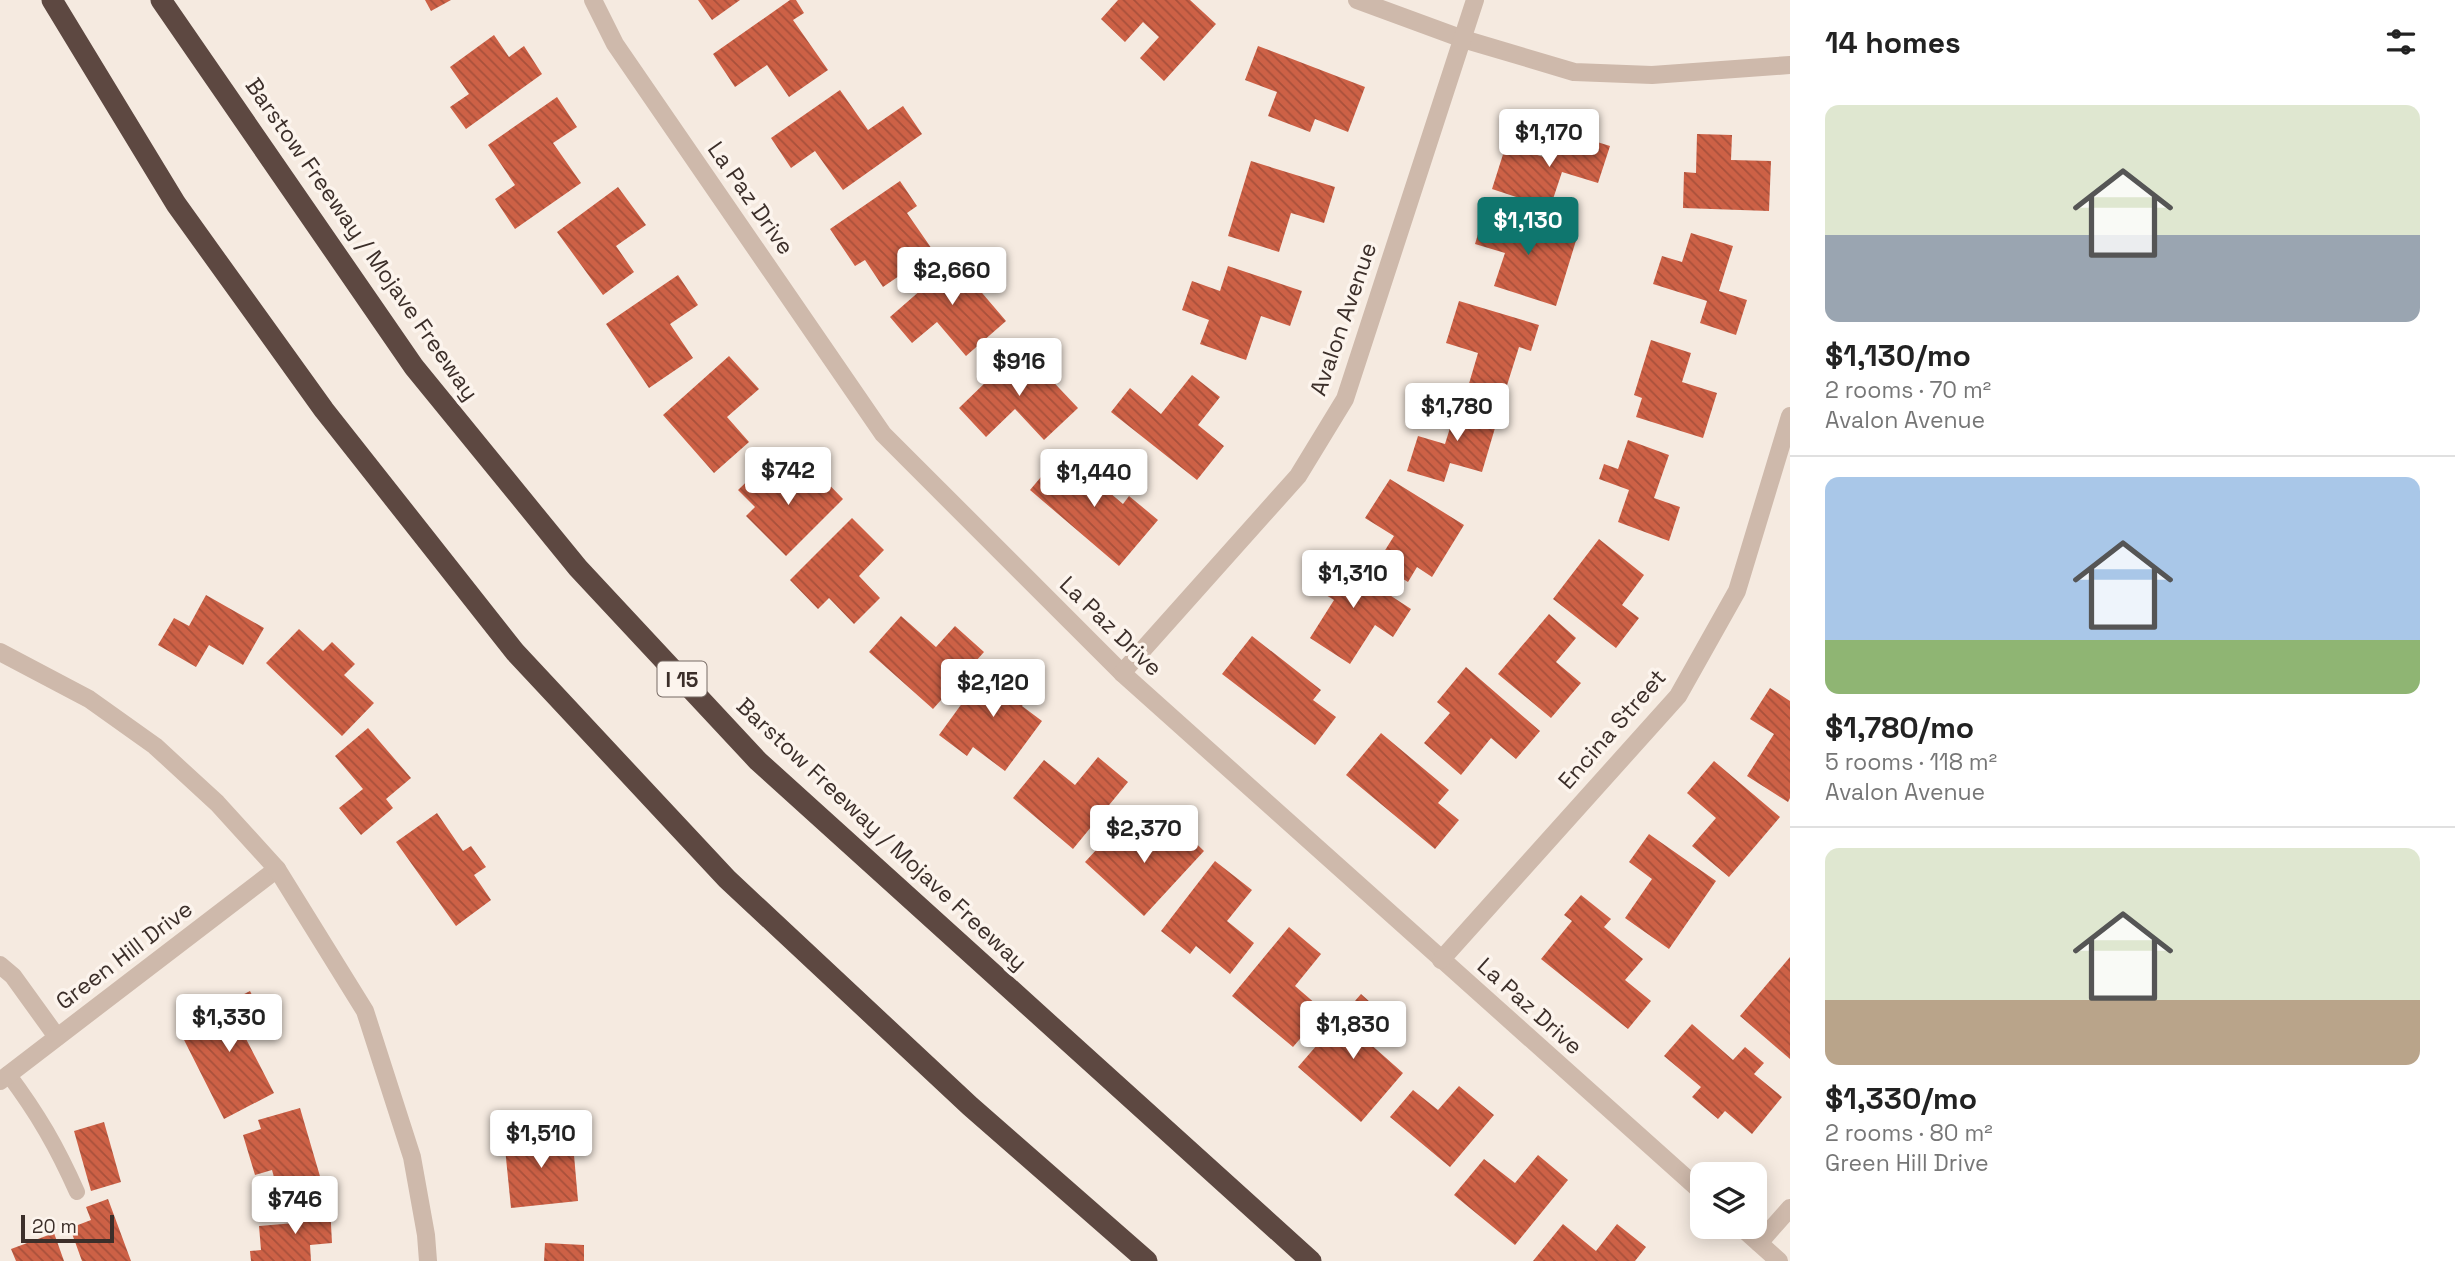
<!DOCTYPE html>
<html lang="en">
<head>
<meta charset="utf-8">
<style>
	:root { --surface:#fff; --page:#f2f2f2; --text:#222; --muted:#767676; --line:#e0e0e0; --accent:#0f766e }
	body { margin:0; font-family:"Space Grotesk",sans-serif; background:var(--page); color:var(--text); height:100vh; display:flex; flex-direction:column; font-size:26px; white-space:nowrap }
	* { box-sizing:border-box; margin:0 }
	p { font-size:23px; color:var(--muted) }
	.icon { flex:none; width:38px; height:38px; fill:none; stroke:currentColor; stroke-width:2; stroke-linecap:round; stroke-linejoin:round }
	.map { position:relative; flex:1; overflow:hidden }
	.drawer { display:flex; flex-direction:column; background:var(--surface); width:665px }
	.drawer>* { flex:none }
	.controls { position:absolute; left:1690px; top:1162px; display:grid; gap:14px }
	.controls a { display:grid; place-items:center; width:77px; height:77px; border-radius:14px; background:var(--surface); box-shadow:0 4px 18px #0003; font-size:35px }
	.scale { position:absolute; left:21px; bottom:18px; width:93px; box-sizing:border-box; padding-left:7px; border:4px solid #3c2f2a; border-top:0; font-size:19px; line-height:24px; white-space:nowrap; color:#3c2f2a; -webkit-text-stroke:5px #fcf4ed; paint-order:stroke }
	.price { position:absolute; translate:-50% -60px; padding:0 16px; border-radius:7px; background:#fff; color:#222; font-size:23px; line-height:46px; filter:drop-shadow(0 2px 4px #0008) }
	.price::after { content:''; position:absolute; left:50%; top:42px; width:21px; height:16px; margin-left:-10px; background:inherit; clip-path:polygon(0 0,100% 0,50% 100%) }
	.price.active { background:var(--accent); color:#fff }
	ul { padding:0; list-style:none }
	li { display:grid; align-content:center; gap:14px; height:371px; padding:0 35px }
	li+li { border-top:2px solid var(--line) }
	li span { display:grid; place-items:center; height:217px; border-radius:14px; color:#555 }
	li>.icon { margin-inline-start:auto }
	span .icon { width:126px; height:126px; fill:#fffc; stroke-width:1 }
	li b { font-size:30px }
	h2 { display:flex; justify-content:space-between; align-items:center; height:84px; padding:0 35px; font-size:30px }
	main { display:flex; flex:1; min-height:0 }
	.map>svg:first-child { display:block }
	.building { fill:url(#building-back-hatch) }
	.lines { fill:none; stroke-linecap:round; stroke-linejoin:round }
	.service { stroke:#ceb9ab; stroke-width:16 }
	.minor { stroke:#ceb9ab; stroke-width:18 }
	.tertiary { stroke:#ceb9ab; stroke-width:18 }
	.motorway { stroke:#5d4841; stroke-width:21 }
	.labels { text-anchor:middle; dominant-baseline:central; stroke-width:7; stroke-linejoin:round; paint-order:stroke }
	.shield { fill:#fcf4ed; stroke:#766a64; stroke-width:2 }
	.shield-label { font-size:21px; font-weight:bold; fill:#3c2f2a }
	.street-label { font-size:23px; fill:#3c2f2a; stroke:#fcf4ed }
</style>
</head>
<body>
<main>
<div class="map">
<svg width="1790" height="1261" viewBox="0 0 1790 1261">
	<defs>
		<pattern id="building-back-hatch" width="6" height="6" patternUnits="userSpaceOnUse" patternTransform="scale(1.75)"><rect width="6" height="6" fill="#cd6146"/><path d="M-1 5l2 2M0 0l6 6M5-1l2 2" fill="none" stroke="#a8503b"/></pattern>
	</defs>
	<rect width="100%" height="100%" fill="#f5eae0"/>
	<g class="building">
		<path d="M425 0H451L431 11Z"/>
		<path d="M698 0H740L712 20Z"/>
		<path d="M790 0H796L804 13 793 20 828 70 789 97 767 65 735 87 713 54Z"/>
		<path d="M1118 0H1190L1216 24 1164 81 1140 58 1159 37 1143 22 1125 42 1101 19Z"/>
		<path d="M494 35 509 57 524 46 542 74 466 129 450 107 469 94 450 67Z"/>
		<path d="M1258 46 1365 87 1348 132 1315 119 1310 132 1268 116 1277 92 1245 80Z"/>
		<path d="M840 90 868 130 903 106 922 134 843 190 815 151 791 168 771 138Z"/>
		<path d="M557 97 577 127 553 143 581 183 515 229 495 199 515 185 488 145Z"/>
		<path d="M1562 131 1610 146 1598 183 1562 172 1550 208 1492 189 1506 145 1553 160Z"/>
		<path d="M1697 134 1732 135 1731 160 1771 161 1769 211 1683 208 1684 172 1696 173Z"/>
		<path d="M1251 161 1335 187 1324 223 1291 213 1279 252 1228 236Z"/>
		<path d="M900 181 917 206 907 213 934 252 883 287 865 260 855 266 830 229Z"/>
		<path d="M618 187 646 225 616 246 634 272 603 295 557 232Z"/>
		<path d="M1485 211 1556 233 1558 228 1578 234 1556 306 1494 286 1505 253 1475 244Z"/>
		<path d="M1691 233 1733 246 1719 291 1747 300 1736 335 1700 323 1707 301 1653 284 1662 256 1682 262Z"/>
		<path d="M969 248 986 268 971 280 1006 321 966 356 937 322 912 343 890 317Z"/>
		<path d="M1228 266 1302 291 1290 326 1261 316 1246 360 1200 344 1209 320 1182 310 1192 281 1220 291Z"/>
		<path d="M678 275 698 305 670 324 693 358 649 388 606 324Z"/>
		<path d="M1459 301 1539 325 1531 351 1519 347 1503 398 1468 387 1478 353 1446 343Z"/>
		<path d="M1651 340 1691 353 1682 382 1717 393 1703 438 1636 417 1642 398 1634 395Z"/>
		<path d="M1021 348 1078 408 1044 440 1015 409 986 437 959 408Z"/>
		<path d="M729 356 759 389 727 417 749 442 714 473 663 415Z"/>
		<path d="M1192 375 1220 397 1198 425 1224 446 1197 480 1111 412 1130 388 1161 414Z"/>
		<path d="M1459 399 1500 411 1482 472 1450 463 1444 482 1407 471 1418 436 1445 444Z"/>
		<path d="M1628 440 1669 455 1654 498 1680 507 1669 541 1618 522 1629 490 1599 479 1604 464 1618 469Z"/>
		<path d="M1062 452 1123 504 1129 496 1158 520 1119 566 1030 490Z"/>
		<path d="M764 465 790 491 813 468 843 499 786 556 746 516 755 507 738 490Z"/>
		<path d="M1390 479 1464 525 1432 577 1417 567 1408 582 1377 563 1394 536 1365 518Z"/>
		<path d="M852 518 884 550 859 576 880 598 854 624 829 598 818 609 790 580Z"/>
		<path d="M1599 539 1644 575 1622 605 1639 618 1616 648 1553 599Z"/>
		<path d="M1327 554 1411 609 1393 637 1375 625 1350 664 1310 638 1334 600 1308 584Z"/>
		<path d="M206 595 264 628 243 665 209 645 196 667 158 645 174 618 189 626Z"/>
		<path d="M1549 614 1576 638 1556 662 1581 683 1551 718 1498 674Z"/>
		<path d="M901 616 936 647 955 626 984 652 933 709 869 652Z"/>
		<path d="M299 629 323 651 332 642 355 664 344 675 374 703 342 736 266 663Z"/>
		<path d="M1252 636 1321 690 1313 700 1336 717 1315 745 1222 674Z"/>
		<path d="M992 662 1032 692 1022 706 1042 721 1005 771 973 747 967 756 939 735Z"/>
		<path d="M1466 667 1540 731 1516 759 1491 738 1461 775 1424 743 1450 713 1437 702Z"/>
		<path d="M1770 688 1790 701V798L1788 802 1747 776 1774 734 1750 719Z"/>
		<path d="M368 728 411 778 386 799 393 808 361 835 339 808 363 789 335 756Z"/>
		<path d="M1381 733 1449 790 1438 803 1459 820 1435 849 1346 775Z"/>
		<path d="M1098 757 1128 782 1073 849 1013 798 1044 760 1075 785Z"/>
		<path d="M1714 761 1780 817 1729 877 1692 846 1716 818 1687 793Z"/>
		<path d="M437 813 463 851 471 846 486 867 474 875 491 900 456 926 396 842Z"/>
		<path d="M1121 823 1152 852 1177 825 1204 851 1144 916 1085 862Z"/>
		<path d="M1649 834 1716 881 1669 949 1625 918 1652 879 1629 862Z"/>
		<path d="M1215 861 1252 890 1227 921 1254 943 1230 974 1196 946 1190 954 1161 931Z"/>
		<path d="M1581 895 1611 919 1604 927 1643 959 1625 980 1651 1001 1628 1029 1541 959 1572 921 1564 915Z"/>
		<path d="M1289 927 1321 954 1295 986 1324 1011 1293 1047 1232 996Z"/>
		<path d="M1790 957V1059L1740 1016Z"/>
		<path d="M250 991 266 1023 244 1035 274 1093 224 1119 178 1028Z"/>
		<path d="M1361 994 1389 1019 1368 1042 1403 1073 1361 1122 1298 1067Z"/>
		<path d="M1692 1024 1733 1060 1745 1047 1764 1063 1754 1074 1782 1097 1752 1134 1725 1111 1718 1119 1692 1097 1701 1087 1664 1056Z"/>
		<path d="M1459 1086 1494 1115 1450 1167 1390 1117 1413 1090 1438 1110Z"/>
		<path d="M300 1108 324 1190 281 1202 272 1170 255 1175 243 1135 261 1129 258 1120Z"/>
		<path d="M104 1122 121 1182 91 1191 74 1131Z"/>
		<path d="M572 1132 578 1201 511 1208 504 1138Z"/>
		<path d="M1538 1155 1568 1180 1515 1245 1454 1195 1484 1159 1515 1183Z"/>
		<path d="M108 1199 131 1261H82L70 1228 91 1220 86 1207Z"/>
		<path d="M330 1206 332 1243 310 1245 311 1261H251L250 1251 261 1250 259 1226 295 1223 294 1209Z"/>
		<path d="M1563 1224 1596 1251 1617 1224 1646 1247 1635 1261H1533Z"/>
		<path d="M54 1233 64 1261H16L11 1249Z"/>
		<path d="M545 1243 584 1245V1261H544Z"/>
	</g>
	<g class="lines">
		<path class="service" d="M8 1074C38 1114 57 1147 77 1192"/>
		<g class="minor">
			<path d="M593 0 615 44 883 434 1122 673 1703 1193"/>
			<path d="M1357 0 1463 39 1574 72 1652 75 1790 65"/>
			<path d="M1122 673 1298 476 1345 399 1475 0"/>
			<path d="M1441 960 1678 696 1737 591 1790 416"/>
			<path d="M0 965 13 976 57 1037"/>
			<path d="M0 1081 277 869"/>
			<path d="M1741 1227 1779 1261"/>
			<path d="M1759 1243 1790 1208"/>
		</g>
		<path class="tertiary" d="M0 652 89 699 155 746 217 803 277 869 365 1011 412 1157 426 1235 428 1261"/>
		<g class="motorway">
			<path d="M52 0 176 204 324 410 515 652 727 879 970 1106 1147 1261"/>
			<path d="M161 0 414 367 578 568 758 761 1311 1261"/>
		</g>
	</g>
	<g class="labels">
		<rect class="shield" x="657.5" y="661.5" width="49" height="35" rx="5"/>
		<g class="shield-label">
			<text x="682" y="679">I 15</text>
		</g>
		<g class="street-label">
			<text transform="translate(751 198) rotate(55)">La Paz Drive</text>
			<text transform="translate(362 239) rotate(55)">Barstow Freeway / Mojave Freeway</text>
			<text transform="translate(1343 319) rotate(-71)">Avalon Avenue</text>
			<text transform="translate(1111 626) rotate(44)">La Paz Drive</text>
			<text transform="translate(1612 729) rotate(-49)">Encina Street</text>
			<text transform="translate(882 834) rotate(43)">Barstow Freeway / Mojave Freeway</text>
			<text transform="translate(124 955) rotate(-37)">Green Hill Drive</text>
			<text transform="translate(1530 1006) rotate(42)">La Paz Drive</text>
		</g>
	</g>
</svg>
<div class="controls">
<a><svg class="icon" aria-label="layers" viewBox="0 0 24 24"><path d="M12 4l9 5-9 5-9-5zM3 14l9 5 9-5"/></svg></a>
</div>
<div class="scale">20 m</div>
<b class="price" style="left:1549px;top:169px">$1,170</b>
<b class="price active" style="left:1528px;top:257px">$1,130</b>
<b class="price" style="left:952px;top:307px">$2,660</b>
<b class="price" style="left:1019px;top:398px">$916</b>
<b class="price" style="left:1457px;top:443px">$1,780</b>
<b class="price" style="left:788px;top:507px">$742</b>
<b class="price" style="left:1094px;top:509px">$1,440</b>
<b class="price" style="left:1353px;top:610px">$1,310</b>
<b class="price" style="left:993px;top:719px">$2,120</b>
<b class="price" style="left:1144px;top:865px">$2,370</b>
<b class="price" style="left:229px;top:1054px">$1,330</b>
<b class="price" style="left:1353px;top:1061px">$1,830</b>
<b class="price" style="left:541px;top:1170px">$1,510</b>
<b class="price" style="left:295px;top:1236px">$746</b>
</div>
<section class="drawer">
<h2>14 homes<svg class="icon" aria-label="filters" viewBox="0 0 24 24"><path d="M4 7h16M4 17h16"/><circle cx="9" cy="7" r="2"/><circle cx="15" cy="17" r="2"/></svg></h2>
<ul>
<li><span style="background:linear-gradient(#dfe7d0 60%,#9aa5b1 0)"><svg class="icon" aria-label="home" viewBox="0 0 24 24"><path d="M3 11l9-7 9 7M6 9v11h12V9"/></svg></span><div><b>$1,130/mo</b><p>2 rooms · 70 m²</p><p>Avalon Avenue</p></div></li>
<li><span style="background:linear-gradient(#a9c7e8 75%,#8fb573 0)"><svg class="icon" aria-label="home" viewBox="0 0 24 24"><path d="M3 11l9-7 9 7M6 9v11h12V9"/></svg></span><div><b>$1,780/mo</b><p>5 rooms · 118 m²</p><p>Avalon Avenue</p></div></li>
<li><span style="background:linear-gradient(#dfe7d0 70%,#b9a48a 0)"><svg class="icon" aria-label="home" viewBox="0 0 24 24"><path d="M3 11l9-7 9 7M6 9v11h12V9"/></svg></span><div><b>$1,330/mo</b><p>2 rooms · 80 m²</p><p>Green Hill Drive</p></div></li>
</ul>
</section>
</main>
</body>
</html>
